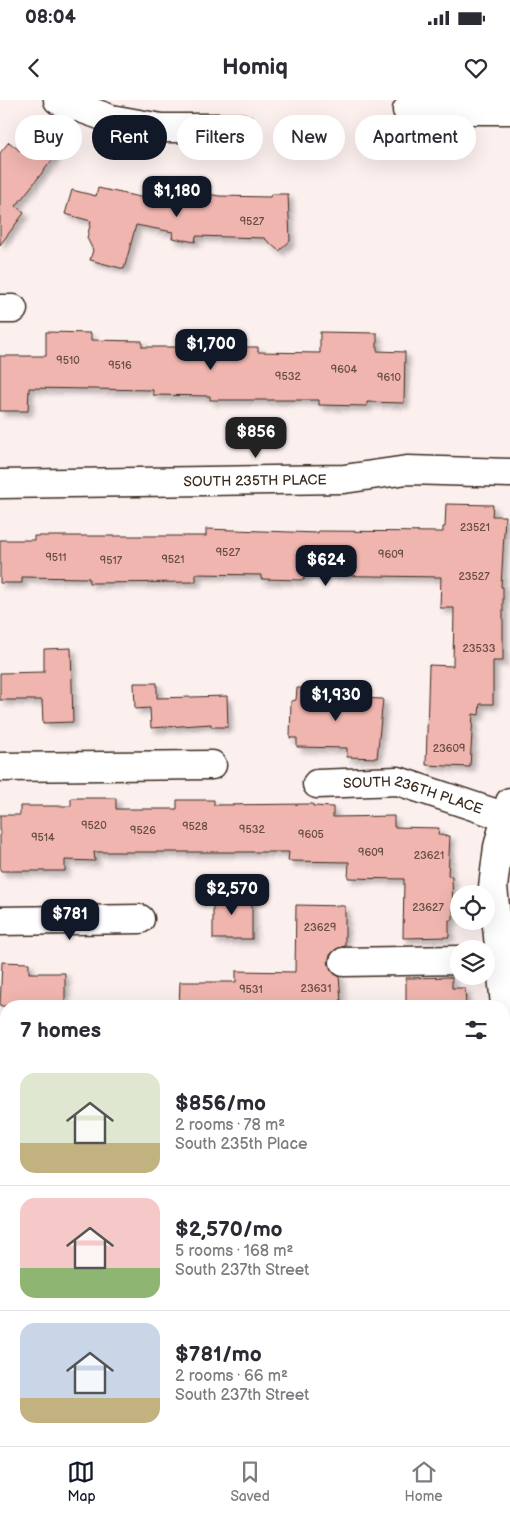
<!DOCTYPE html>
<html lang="en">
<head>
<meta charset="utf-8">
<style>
	:root { --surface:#fff; --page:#f2f2f3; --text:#2b2b33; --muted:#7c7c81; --line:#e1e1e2; --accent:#111827 }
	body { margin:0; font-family:"Balsamiq Sans",sans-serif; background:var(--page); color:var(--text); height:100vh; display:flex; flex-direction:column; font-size:19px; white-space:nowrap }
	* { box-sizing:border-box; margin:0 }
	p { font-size:16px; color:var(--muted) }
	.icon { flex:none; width:28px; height:28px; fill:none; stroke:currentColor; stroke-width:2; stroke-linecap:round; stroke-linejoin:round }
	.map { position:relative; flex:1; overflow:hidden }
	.panel { position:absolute; left:0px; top:900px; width:510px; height:446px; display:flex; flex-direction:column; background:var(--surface); border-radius:20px 20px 0 0; box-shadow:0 5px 20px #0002 }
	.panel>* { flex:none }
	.guide { position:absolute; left:15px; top:15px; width:480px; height:45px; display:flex; gap:10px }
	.tools { position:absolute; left:450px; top:785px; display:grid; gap:10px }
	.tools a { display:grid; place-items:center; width:45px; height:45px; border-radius:50%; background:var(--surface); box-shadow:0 5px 20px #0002; font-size:25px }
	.price { position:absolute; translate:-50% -42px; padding:0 11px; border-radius:10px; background:var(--accent); color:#fff; font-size:16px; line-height:32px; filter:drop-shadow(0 1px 2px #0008) }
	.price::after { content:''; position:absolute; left:50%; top:30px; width:15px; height:11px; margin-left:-8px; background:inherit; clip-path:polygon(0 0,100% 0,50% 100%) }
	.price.on { background:#222; color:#fff }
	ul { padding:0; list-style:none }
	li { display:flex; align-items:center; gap:15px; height:125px; padding:0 20px }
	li+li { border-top:1px solid var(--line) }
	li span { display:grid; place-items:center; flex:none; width:140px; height:100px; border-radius:15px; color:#555 }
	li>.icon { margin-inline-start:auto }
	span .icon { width:60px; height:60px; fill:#fffc; stroke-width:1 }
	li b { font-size:21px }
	h2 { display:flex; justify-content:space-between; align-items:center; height:60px; padding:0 20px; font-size:21px }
	.chip { padding:0 18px; border-radius:22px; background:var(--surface); box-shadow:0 5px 20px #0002; font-size:18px; line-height:45px }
	.chip.on { background:var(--accent); color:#fff }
	.status { display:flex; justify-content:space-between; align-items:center; height:35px; padding:0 25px; background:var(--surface); direction:ltr }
	.status svg { height:14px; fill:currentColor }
	header { display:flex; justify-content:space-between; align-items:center; height:65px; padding:0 20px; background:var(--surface); font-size:22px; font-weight:800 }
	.menu { display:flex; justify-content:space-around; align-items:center; height:70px; border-top:1px solid var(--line); background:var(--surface); font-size:14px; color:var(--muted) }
	.menu a { display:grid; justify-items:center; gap:2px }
	.menu .on { color:var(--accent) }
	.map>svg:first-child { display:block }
	.green { fill:#c6eaa3; stroke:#808a60 }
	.building { fill:#f0b5af; stroke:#3b2a1e; filter:url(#shadow) }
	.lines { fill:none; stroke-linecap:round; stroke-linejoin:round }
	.minor-casing { stroke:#3b2a1e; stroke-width:31 }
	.minor { stroke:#fff; stroke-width:28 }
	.labels { text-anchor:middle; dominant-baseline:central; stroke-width:4; stroke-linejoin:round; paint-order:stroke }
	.number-label { font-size:11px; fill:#684d42 }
	.street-label { font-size:14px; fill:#3b2a1e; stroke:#fff }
</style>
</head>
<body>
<div class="status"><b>08:04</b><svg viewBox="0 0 49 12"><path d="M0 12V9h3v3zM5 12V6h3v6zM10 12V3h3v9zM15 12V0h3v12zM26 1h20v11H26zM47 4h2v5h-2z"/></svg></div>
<header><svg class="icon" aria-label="back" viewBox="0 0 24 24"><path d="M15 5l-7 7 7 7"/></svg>Homiq<svg class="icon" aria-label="heart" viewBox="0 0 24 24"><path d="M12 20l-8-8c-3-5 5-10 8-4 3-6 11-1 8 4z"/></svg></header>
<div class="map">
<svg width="510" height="1346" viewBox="0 0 510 1346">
	<defs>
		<filter id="shadow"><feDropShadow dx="4.5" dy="4.5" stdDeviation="2.5" flood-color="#0004"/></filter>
	</defs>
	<rect width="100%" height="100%" fill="#fcf0ef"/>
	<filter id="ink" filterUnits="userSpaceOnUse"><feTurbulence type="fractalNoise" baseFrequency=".02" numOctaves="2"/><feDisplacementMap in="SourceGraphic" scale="10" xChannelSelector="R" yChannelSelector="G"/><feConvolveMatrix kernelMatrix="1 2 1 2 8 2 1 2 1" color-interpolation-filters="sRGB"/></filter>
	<g filter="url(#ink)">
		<path class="green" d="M0 1223H6V1340H272V1346H0Z"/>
		<g class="building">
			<path d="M39 27 63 46 16 106 24 113 0 145V53L9 42 20 51Z"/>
			<path d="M158 79 193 86 192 91 219 96 270 97 271 94H288L290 141 279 151 264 138 196 136 195 142 172 138 173 132 136 125 124 169 90 160 93 150 87 138 91 121 65 114 72 90 96 96 98 88 149 99 152 80 158 81Z"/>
			<path d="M46 232 91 233V240L142 241V247H258V252L320 253V232L377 233V251L405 252 404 303 367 302V306L319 305V300H210V296L153 295V290L29 288 28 311H0V256H46Z"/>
			<path d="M446 404 493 405 492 416H505L501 487H503V561H493V604H480L479 615 473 614 470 667 426 665 429 565 453 566 454 508H440L441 477 304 475V480L261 479V475L196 474V482L89 483V478L22 477V483H0V440H34V436H206V429L318 433V431L443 432V427H445Z"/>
			<path d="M71 548 73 622 43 623 42 600H0V573L44 572V549Z"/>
			<path d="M134 583H157V598L227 596 228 627H211V624L151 628 150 608 135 609Z"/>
			<path d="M297 588 334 589 333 597 383 599 377 658 347 657V648L297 647V638H290L291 601 296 600Z"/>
			<path d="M71 698H116V709H177V700H214V705L313 704V706L333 707V717L394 716V727L439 728 438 735 450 736 448 776H452L453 820H449V837L403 838 404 779 348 778 349 762 288 761 289 752H94L95 761 65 760V771H0V715H20V706H71Z"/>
			<rect x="213" y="794" width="39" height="45"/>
			<path d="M296 805 345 806V846L336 849 330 855 328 862 331 870 339 876 341 901 333 902V906H179L180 882H236V871L295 872Z"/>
			<path d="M2 862 29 863V873H65V906H0Z"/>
			<path d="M452 877V888H465L466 906H406V878Z"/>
		</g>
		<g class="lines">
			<defs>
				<g id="minor">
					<path d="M58 0 111 19 161 28H241"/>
					<path d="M407 10H510"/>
					<path d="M0 209H13"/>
					<path id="s1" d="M0 384 344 379 407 370 510 373"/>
					<path d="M0 667 212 665"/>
					<path id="s2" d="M317 684 398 681 506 717"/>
					<path d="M510 702 498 747 493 787 510 954"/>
					<path d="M0 821 140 819"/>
					<path d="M344 862 459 860"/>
					<path d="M504 1071H510"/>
					<path d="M0 1096H6"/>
					<path d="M298 1346V1345"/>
				</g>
			</defs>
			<use href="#minor" class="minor-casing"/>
			<use href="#minor" class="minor"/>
		</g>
	</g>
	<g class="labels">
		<g class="number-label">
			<text x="252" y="121">9527</text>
			<text x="68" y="260">9510</text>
			<text x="120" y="265">9516</text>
			<text x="344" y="269">9604</text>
			<text x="288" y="276">9532</text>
			<text x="389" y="277">9610</text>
			<text x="475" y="427">23521</text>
			<text x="228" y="452">9527</text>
			<text x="391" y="454">9609</text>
			<text x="56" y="457">9511</text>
			<text x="173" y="459">9521</text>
			<text x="111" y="460">9517</text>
			<text x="474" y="476">23527</text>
			<text x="479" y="548">23533</text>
			<text x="449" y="648">23609</text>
			<text x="94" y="725">9520</text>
			<text x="195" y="726">9528</text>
			<text x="252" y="729">9532</text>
			<text x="143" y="730">9526</text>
			<text x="311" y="734">9605</text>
			<text x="43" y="737">9514</text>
			<text x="371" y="752">9609</text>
			<text x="429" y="755">23621</text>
			<text x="428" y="807">23627</text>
			<text x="320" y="827">23629</text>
			<text x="316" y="888">23631</text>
			<text x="251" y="889">9531</text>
		</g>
		<g class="street-label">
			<text stroke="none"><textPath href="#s1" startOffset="255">SOUTH 235TH PLACE</textPath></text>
			<text stroke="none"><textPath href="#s2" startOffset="98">SOUTH 236TH PLACE</textPath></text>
		</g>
	</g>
</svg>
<div class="tools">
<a><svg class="icon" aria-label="locate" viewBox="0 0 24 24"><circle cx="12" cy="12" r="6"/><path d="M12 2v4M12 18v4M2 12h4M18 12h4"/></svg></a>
<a><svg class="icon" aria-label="layers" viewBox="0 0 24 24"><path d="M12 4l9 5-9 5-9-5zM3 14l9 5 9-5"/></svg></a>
</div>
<b class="price" style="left:177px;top:118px">$1,180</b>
<b class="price" style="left:211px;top:271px">$1,700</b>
<b class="price on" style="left:256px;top:359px">$856</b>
<b class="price" style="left:326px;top:487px">$624</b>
<b class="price" style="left:336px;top:622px">$1,930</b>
<b class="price" style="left:232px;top:816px">$2,570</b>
<b class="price" style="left:70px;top:841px">$781</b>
<div class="guide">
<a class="chip">Buy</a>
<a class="chip on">Rent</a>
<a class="chip">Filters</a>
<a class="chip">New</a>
<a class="chip">Apartment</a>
</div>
<section class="panel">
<h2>7 homes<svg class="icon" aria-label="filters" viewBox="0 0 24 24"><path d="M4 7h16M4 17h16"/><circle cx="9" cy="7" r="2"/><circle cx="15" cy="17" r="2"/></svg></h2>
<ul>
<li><span style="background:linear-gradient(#dfe7d0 70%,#c2b280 0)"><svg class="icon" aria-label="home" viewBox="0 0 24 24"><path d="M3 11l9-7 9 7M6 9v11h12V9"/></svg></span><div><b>$856/mo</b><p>2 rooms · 78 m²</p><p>South 235th Place</p></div></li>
<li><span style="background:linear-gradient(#f6c9c9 70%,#8fb573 0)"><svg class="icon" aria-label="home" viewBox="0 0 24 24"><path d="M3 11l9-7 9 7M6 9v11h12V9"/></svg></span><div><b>$2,570/mo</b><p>5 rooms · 168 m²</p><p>South 237th Street</p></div></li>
<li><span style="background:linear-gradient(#c9d6e8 75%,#c2b280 0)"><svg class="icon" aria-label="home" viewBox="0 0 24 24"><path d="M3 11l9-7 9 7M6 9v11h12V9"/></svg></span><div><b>$781/mo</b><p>2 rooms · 66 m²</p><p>South 237th Street</p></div></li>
</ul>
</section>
</div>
<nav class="menu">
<a class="on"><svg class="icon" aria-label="map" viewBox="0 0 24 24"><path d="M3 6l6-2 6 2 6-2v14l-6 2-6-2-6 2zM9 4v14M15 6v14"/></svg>Map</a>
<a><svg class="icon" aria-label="saved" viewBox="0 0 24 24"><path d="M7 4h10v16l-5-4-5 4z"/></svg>Saved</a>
<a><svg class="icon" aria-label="home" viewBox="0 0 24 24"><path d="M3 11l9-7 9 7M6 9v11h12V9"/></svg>Home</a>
</nav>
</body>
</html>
